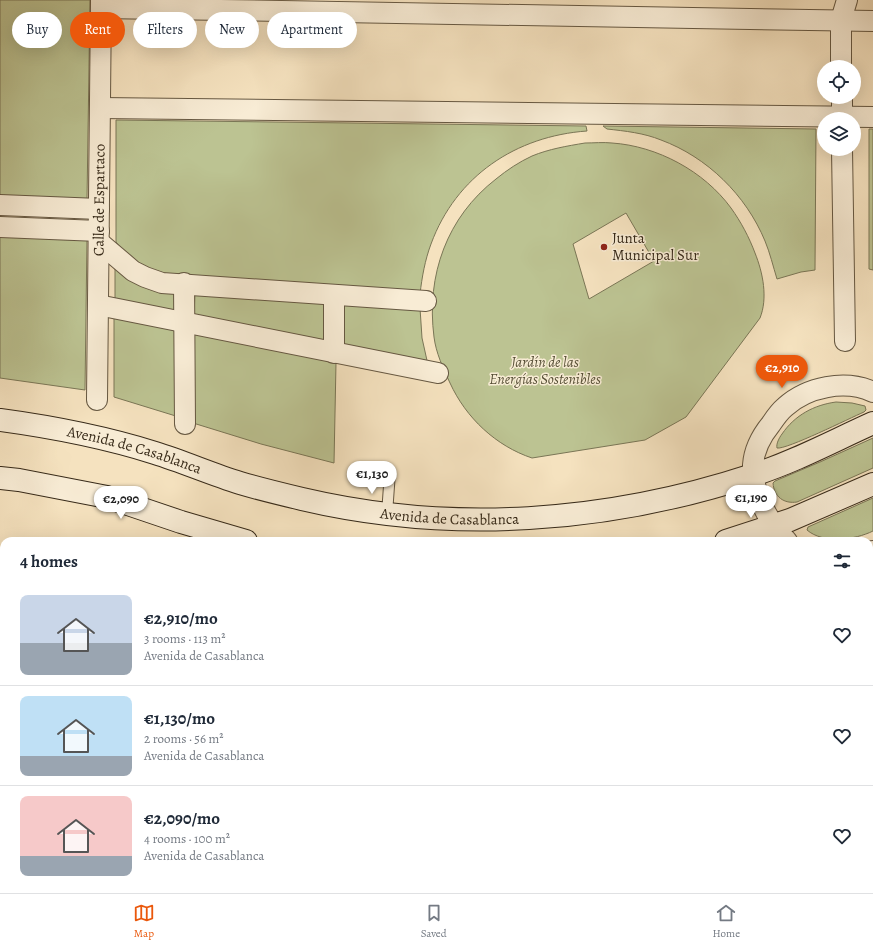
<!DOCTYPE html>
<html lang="en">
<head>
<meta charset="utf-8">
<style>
	:root { --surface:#fff; --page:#f2f2f3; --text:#1f2937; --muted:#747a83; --line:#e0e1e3; --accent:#ea580c }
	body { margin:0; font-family:Alegreya,serif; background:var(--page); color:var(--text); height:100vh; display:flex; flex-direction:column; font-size:15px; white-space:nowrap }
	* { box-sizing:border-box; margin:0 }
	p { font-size:13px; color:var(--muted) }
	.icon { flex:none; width:22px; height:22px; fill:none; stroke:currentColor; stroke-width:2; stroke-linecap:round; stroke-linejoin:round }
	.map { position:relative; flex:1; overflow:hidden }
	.details { position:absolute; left:0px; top:537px; width:873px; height:356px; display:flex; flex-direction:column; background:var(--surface); border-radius:12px 12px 0 0; box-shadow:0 4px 16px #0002 }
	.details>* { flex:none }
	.banner { position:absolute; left:12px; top:12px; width:400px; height:36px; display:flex; gap:8px }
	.buttons { position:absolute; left:817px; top:60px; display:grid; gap:8px }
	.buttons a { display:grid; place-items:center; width:44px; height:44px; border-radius:50%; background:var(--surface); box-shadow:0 4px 16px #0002; font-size:20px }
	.price { position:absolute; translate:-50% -34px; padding:0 9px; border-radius:14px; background:#fff; color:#222; font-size:13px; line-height:26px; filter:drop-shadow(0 1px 2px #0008) }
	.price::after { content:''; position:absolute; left:50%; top:24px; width:12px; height:9px; margin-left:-6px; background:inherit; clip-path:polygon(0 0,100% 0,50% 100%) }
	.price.selected { background:var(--accent); color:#fff }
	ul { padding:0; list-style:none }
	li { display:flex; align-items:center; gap:12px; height:100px; padding:0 20px }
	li+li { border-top:1px solid var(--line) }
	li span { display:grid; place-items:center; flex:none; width:112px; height:80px; border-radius:8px; color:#555 }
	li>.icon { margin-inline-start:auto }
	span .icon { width:48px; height:48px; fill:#fffc; stroke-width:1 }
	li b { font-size:17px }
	h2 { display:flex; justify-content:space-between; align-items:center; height:48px; padding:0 20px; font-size:17px }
	.chip { padding:0 14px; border-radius:18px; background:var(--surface); box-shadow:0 4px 16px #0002; font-size:14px; line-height:36px }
	.chip.selected { background:var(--accent); color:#fff }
	.tab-bar { display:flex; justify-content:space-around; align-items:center; height:56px; border-top:1px solid var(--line); background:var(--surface); font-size:11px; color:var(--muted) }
	.tab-bar a { display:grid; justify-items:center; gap:2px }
	.tab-bar .selected { color:var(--accent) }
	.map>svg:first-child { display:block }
	.green { fill:#bcc392; stroke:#7a7656; fill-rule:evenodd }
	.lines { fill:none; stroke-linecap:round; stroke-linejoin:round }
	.lane-casing { stroke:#665842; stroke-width:12 }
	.street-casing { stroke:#665842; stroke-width:22 }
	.secondary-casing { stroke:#372a19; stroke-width:24 }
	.lane { stroke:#f8ecd5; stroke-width:10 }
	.street { stroke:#f8ecd5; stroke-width:20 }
	.secondary { stroke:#f8ecd5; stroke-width:22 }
	.poi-dot { fill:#8f2418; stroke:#f8ecd5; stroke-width:1.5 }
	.labels { text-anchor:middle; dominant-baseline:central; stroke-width:3; stroke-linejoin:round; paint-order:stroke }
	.street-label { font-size:15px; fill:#372a19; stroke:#f8ecd5 }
	.poi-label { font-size:15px; fill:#372a19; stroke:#f8ecd5; text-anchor:start }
	.park-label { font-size:15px; font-style:italic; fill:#585037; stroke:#f8ecd5 }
</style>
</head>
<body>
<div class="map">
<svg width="873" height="893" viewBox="0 0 873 893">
	<rect width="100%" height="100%" fill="#f5e2bf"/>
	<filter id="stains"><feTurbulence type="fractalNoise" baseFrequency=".005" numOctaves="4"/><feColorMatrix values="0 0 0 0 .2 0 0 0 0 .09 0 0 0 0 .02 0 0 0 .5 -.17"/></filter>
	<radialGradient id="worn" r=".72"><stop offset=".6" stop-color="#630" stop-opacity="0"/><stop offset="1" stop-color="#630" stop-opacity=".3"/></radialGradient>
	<g class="green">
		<path d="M0 0H90L87 199 0 198Z"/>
		<path d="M116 120 586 126 587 131C516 136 456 176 431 244 425 260 422 277 420 294L174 275C150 271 131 262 116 242Z"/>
		<path d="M603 126 816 129 815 270 801 272 777 279C773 266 770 253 765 241 746 195 707 157 661 140 644 133 625 131 607 129Z"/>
		<path d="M869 129H873V270L869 269Z"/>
		<path d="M585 143C594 143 603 142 612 143 657 146 704 171 731 208 741 222 749 237 755 253 763 273 768 298 760 318L686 417 645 440 532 458C496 446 466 418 450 383 443 368 436 353 434 337 426 275 447 217 496 179 507 170 519 162 532 156 549 149 567 146 585 143ZM626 213 654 261 589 299 573 244Z"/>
		<path d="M0 236 87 238 85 390 0 378Z"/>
		<path d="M115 262 181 290V314L115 302Z"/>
		<path d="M195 291 328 301V347L194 317Z"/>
		<path d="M342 301 420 308 422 338 428 365 341 349Z"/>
		<path d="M114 317 180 329 179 417 114 397Z"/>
		<path d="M194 332 336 363 334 463 261 444 193 423Z"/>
		<path d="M836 402 852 403 865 406 866 410 864 412C850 418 786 450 777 448 776 444 779 438 782 434 795 415 814 405 836 402Z"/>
		<path d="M873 438V468L797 502C784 504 774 497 773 483L775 481 820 462Z"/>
		<path d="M873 498V531C855 540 823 544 807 530L808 527Z"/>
		<path d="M869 642 873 648V693L869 695Z"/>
		<path d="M869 741 873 747V893H517L516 889H869Z"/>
	</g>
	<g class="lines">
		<defs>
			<path id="lane" d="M387 514 390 472"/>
			<g id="street">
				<path d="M101 8 873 21"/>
				<path d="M841 67V20L847 0"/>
				<path d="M842 97V119"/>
				<path d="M100 108 873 117"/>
				<path d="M842 149 845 341"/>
				<path d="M0 205 99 209"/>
				<path d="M0 227 99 231"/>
				<path d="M99 242 133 271 145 277 162 283 426 301"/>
				<path d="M184 283 185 424"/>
				<path d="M98 305 438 373"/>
				<path d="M334 353V295"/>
				<path id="s1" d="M97 400 101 0"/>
				<path d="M787 541C769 524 752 491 753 465 754 450 762 435 771 424 775 418 779 412 785 407 807 387 845 379 873 392"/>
				<path d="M869 552 873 551"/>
				<path d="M869 601 873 605"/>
				<path d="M0 640 4 641"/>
				<path d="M869 715 873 716"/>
				<path d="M127 889 128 893"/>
				<path d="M495 889 496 893"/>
				<path d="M83 893 98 889"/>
			</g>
			<g id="secondary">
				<path id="s2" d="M0 420C52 427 104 437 155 453 184 462 211 474 240 483 260 489 281 494 302 499 451 534 607 523 753 475 794 462 833 441 873 423"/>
				<path d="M0 478 19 480 107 497 181 522 246 541"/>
				<path d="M726 541 790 520 873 484"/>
			</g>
		</defs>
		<use href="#lane" class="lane-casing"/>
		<use href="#street" class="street-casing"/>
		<use href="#secondary" class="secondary-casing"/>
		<use href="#lane" class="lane"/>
		<use href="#street" class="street"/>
		<use href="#secondary" class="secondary"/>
	</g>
	<circle class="poi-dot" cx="604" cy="247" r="4"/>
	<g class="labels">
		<g class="street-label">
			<text stroke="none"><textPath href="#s1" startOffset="200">Calle de Espartaco</textPath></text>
			<text stroke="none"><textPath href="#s2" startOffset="138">Avenida de Casablanca</textPath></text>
			<text stroke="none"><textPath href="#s2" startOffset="462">Avenida de Casablanca</textPath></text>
		</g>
		<g class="poi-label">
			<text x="612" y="238">Junta<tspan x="612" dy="17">Municipal Sur</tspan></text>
		</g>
		<g class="park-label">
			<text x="545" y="362">Jardín de las<tspan x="545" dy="17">Energías Sostenibles</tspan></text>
		</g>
	</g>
	<rect width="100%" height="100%" filter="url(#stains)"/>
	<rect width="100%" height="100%" fill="url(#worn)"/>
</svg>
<div class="buttons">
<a><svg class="icon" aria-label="locate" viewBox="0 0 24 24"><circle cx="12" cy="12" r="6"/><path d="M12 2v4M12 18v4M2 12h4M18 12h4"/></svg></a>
<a><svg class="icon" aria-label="layers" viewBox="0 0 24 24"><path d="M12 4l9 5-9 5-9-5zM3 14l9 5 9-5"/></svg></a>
</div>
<b class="price selected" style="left:782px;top:389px">€2,910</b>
<b class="price" style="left:372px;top:495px">€1,130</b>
<b class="price" style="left:751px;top:519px">€1,190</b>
<b class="price" style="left:121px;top:520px">€2,090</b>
<div class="banner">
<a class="chip">Buy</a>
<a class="chip selected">Rent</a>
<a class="chip">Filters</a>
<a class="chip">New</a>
<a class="chip">Apartment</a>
</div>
<section class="details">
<h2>4 homes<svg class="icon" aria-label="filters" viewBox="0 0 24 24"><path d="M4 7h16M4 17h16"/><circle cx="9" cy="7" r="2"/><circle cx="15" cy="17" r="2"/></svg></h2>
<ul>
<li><span style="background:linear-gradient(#c9d6e8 60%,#9aa5b1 0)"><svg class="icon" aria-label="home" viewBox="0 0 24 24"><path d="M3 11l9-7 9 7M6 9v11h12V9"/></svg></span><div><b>€2,910/mo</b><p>3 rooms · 113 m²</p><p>Avenida de Casablanca</p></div><svg class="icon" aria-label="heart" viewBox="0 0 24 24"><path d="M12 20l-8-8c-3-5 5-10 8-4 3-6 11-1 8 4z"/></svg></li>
<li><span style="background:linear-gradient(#bfe0f5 75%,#9aa5b1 0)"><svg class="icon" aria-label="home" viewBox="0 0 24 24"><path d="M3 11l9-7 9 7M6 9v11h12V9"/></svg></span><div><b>€1,130/mo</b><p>2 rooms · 56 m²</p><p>Avenida de Casablanca</p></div><svg class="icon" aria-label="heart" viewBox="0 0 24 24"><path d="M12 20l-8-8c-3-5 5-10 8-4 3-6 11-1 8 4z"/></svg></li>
<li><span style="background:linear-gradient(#f6c9c9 75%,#9aa5b1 0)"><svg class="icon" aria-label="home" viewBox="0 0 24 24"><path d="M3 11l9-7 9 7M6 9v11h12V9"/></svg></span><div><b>€2,090/mo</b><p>4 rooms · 100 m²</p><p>Avenida de Casablanca</p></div><svg class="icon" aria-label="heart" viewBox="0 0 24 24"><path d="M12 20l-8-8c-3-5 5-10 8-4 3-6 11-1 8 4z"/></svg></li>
</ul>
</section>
</div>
<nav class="tab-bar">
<a class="selected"><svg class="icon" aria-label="map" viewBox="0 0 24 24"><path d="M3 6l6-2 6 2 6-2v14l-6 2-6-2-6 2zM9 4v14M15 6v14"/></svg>Map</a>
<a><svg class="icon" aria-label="saved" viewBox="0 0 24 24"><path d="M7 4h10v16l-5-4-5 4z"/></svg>Saved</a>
<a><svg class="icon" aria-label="home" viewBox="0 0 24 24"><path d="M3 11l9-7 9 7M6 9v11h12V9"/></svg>Home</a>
</nav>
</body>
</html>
